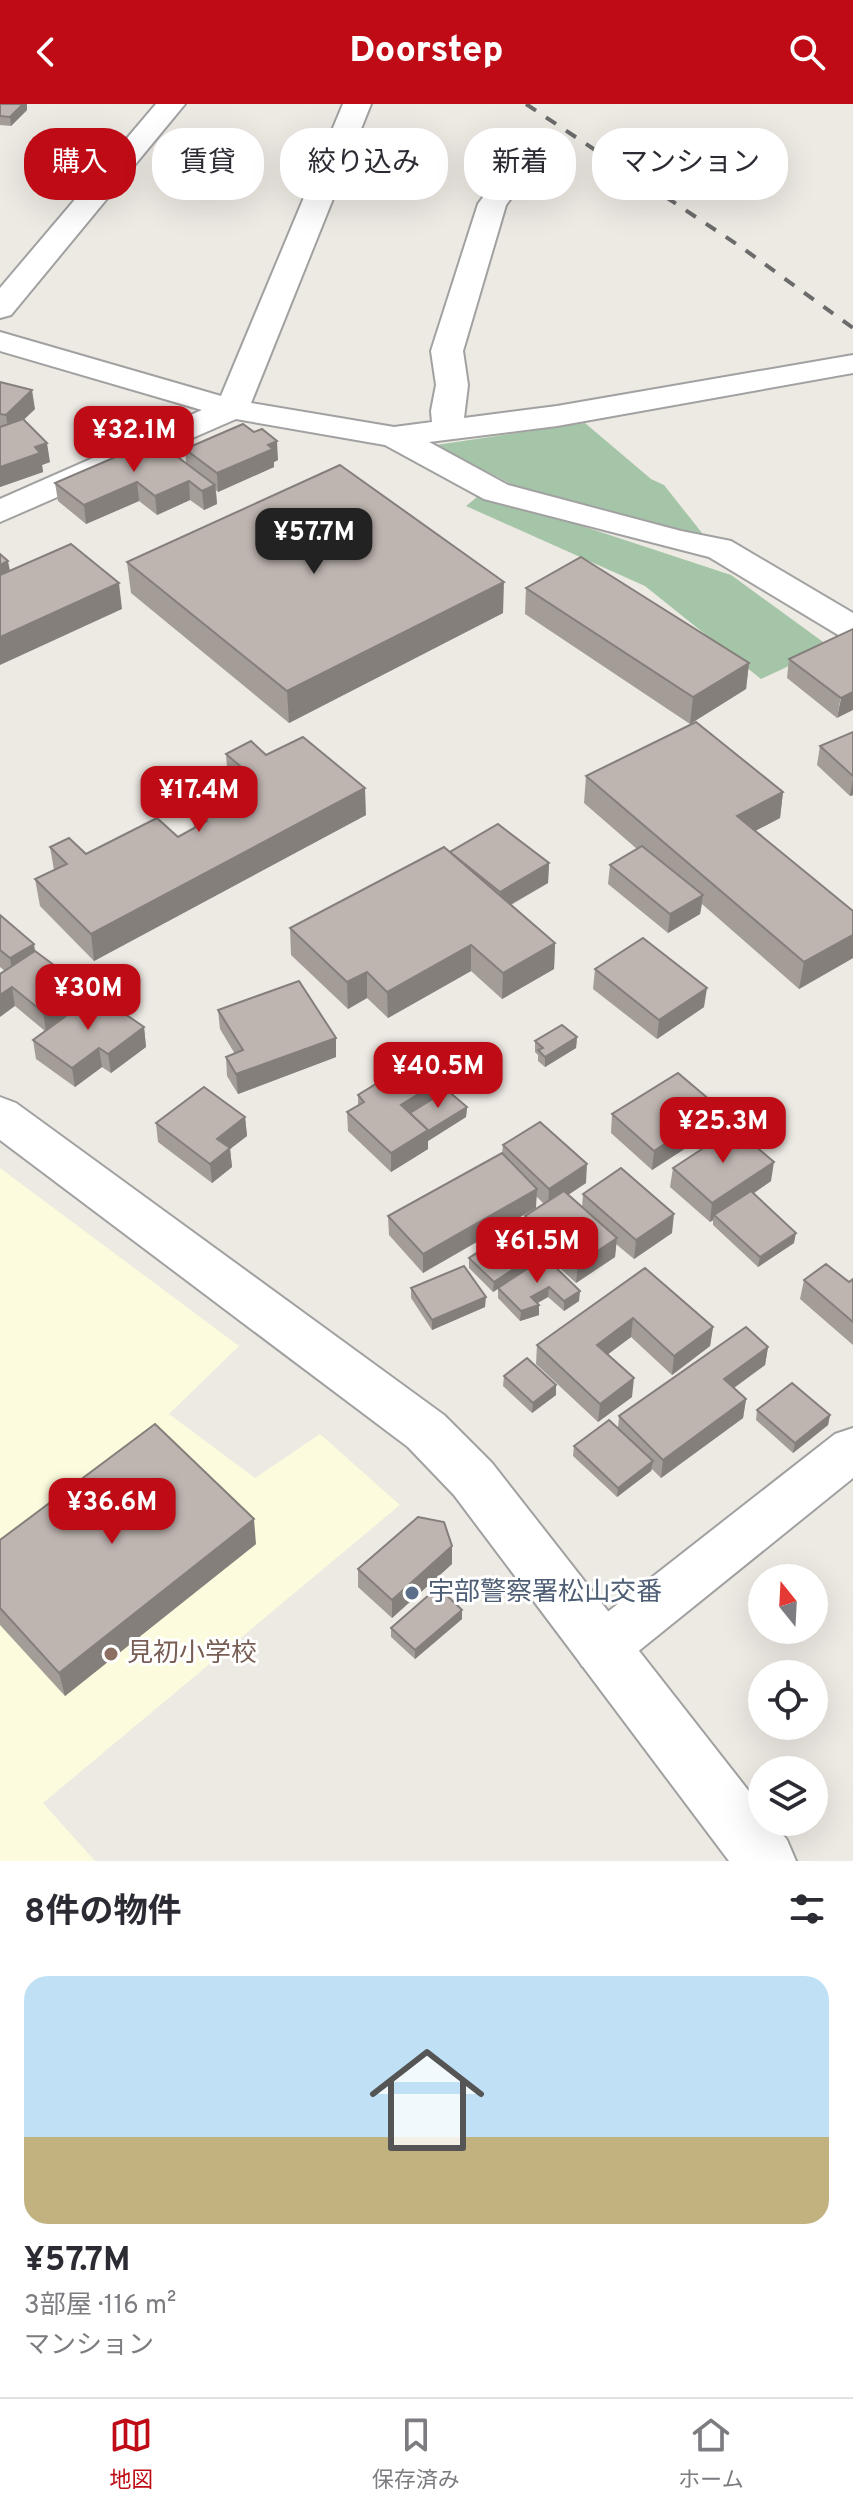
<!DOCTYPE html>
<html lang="ja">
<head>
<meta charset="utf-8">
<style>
	:root { --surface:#fff; --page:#f2f2f3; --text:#2b2b33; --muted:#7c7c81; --line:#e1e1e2; --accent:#bf0b16 }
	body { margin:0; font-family:Overpass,"Noto Sans JP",sans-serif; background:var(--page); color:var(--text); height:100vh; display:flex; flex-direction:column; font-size:30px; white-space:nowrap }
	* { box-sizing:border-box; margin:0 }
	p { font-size:26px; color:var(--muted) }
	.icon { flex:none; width:44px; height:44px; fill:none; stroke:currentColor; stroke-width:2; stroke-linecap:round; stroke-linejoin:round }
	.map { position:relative; height:1757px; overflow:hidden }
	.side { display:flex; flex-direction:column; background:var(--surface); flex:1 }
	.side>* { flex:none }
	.top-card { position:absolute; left:24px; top:24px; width:806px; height:72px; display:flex; gap:16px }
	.needle { width:52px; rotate:342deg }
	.controls { position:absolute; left:748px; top:1460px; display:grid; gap:16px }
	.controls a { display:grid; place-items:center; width:80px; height:80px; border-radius:50%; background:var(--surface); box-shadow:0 8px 32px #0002; font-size:40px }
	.price { position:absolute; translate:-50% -68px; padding:0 18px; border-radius:16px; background:var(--accent); color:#fff; font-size:26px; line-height:52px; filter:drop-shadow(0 2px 4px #0008) }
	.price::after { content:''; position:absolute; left:50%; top:48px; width:24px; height:18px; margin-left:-12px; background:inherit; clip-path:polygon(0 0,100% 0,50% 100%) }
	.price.current { background:#222; color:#fff }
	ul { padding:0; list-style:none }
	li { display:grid; align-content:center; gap:16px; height:424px; padding:0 24px }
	li span { display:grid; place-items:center; height:248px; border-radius:24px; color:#555 }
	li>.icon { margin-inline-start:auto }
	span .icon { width:144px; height:144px; fill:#fffc; stroke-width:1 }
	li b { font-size:34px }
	h2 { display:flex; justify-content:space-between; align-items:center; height:96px; padding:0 24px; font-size:34px }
	.tag { padding:0 28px; border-radius:32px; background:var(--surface); box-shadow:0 8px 32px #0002; font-size:28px; line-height:72px }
	.tag.current { background:var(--accent); color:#fff }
	header { display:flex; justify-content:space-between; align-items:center; height:104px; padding:0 24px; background:var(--accent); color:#fff; font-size:36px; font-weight:800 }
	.dock { display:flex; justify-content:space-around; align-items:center; height:112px; border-top:2px solid var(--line); background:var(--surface); font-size:22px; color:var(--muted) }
	.dock a { display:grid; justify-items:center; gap:4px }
	.dock .current { color:var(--accent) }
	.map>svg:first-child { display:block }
	.education { fill:#fdfbdd }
	.cemetery { fill:#a5c5a8 }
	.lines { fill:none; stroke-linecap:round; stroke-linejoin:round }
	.minor-casing { stroke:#a1a1a1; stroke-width:4 }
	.tertiary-casing { stroke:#a1a1a1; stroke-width:4 }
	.minor { fill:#fff; fill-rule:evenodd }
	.tertiary { fill:#fff; fill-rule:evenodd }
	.rail { stroke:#6b6b6b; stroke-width:4; stroke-dasharray:12 12; stroke-linecap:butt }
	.wall { fill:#a39c97 }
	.shaded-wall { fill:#857f7b }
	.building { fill:#beb5b0; stroke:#857f7b; stroke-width:2 }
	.service-dot { fill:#5c6f8a; stroke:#fff; stroke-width:3 }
	.education-dot { fill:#8d6e63; stroke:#fff; stroke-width:3 }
	.labels { text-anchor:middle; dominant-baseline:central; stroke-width:6; stroke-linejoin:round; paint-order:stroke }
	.near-service-label { font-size:26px; fill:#4e5e75; stroke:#fff; text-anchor:start }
	.near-education-label { font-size:26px; fill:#785e54; stroke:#fff; text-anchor:start }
</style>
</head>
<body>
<header><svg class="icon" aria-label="back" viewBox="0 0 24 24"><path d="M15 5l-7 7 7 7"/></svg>Doorstep<svg class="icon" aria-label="search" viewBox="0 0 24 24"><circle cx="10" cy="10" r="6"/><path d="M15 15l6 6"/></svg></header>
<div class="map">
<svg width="853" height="1757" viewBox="0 0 853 1757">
	<rect width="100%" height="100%" fill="#ede9e3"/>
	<path class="education" d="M0 1064 239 1242 169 1310 255 1374 320 1330 400 1401 43 1699 95 1757H0Z"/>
	<g class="cemetery">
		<path d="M585 319 651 375 664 381 702 429 678 434 532 391 436 341Z"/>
		<path d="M482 389 731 471 830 543 761 575 645 482 466 402Z"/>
	</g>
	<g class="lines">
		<defs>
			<g id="minor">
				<path d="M343 0H371L251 299 394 323 432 318 431 307 436 281 431 247 478 100 498 73 508 70 518 73 522 79 506 101 463 247 468 281 464 314 557 302 853 251V269L557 322 429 338 508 381 681 427 731 437 853 509V535L840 532 709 453 484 395 385 341 236 315 0 418V395L202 306 0 247V228L221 292Z"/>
				<path d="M853 1324V1374L620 1562 601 1569 582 1562 574 1545 582 1528 835 1330Z"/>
			</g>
			<g id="tertiary">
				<path d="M156 0H185L11 211 0 214V184Z"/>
				<path d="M0 993 16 999 444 1311 492 1359 762 1704V1718H773L787 1736 796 1757H729L454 1391 408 1343 0 1036Z"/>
			</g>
		</defs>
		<use href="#minor" class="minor-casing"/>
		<use href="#tertiary" class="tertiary-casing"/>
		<use href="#minor" class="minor"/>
		<use href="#tertiary" class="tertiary"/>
		<path class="rail" d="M526 0 741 143 853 224"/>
	</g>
	<g class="wall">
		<path d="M0 0H27V6L11 22 0 21Z"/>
		<path d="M0 278 35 305 24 315 50 358 42 361 43 368 0 383Z"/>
		<path d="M185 345 278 356 274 358V363L218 388 216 386 217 400 204 406 190 396 157 411 139 397 86 420 58 397 55 379 186 359Z"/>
		<path d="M127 458 503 509 289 619 131 489Z"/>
		<path d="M526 484 749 559 746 585 690 620 525 510Z"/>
		<path d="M853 525 837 614 787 574 789 555Z"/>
		<path d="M853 628V691L850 692 817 661 820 642Z"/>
		<path d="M226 650 266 651 366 711 94 857 40 802 35 775 54 766 50 743 86 750 178 733 194 724 192 704 194 703 193 693 228 676Z"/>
		<path d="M586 672 783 688 780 714 755 727 853 807V854L799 885 702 800 700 810 668 829 608 780 610 761 637 745 584 699Z"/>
		<path d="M450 748 549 759 548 779 511 801 555 839 554 865 502 895 471 867 388 914 367 894 348 905 291 851 290 824Z"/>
		<path d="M0 811 35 847 82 882 84 899 144 923 146 943 111 969 102 963 75 983 36 955 33 936 45 927 15 902 5 867 0 863Z"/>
		<path d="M595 865 704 903 657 935 593 885Z"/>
		<path d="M218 906 336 934V953L238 990 227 972 226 953 235 950 220 925Z"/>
		<path d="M577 933 576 944 545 963 538 957V951L535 948V937Z"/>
		<path d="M442 975V989L467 1003 466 1013 428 1037V1045L391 1068 348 1027 347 1008 358 1001V991Z"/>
		<path d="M711 997 708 1016 691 1028 689 1042 652 1066 611 1029 612 1010Z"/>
		<path d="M245 1013 247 1032 230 1045 232 1063 212 1079 158 1038 156 1019Z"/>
		<path d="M503 1041 586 1079 568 1091 582 1103 583 1090 672 1129 634 1155 616 1140 615 1153 576 1179 539 1145 541 1147V1156L579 1197 564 1207 548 1193 537 1199 539 1211 520 1217 498 1194V1185L493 1188 469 1164V1154L524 1131 525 1112 544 1100 537 1093 423 1169 389 1131 388 1112 502 1049Z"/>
		<path d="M673 1064 771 1077 753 1090 794 1139 758 1163 713 1121V1116L710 1118 670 1083Z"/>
		<path d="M645 1164 713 1223 710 1242 672 1271 631 1233 608 1250 632 1293 598 1318 536 1260 537 1241Z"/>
		<path d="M853 1175V1241L800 1195 804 1176 849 1178Z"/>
		<path d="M411 1184 485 1203 432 1226 411 1194Z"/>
		<path d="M768 1243 765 1261 734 1284 746 1295 743 1314 661 1374 652 1365 651 1367 617 1393 573 1352 574 1342 618 1324 619 1312Z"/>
		<path d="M504 1272 556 1281V1291L532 1309 503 1282Z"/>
		<path d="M757 1306 830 1311 828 1321 793 1349 756 1316Z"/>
		<path d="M0 1436 256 1440 65 1592 0 1521Z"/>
		<path d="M452 1442V1460L392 1514 358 1483V1465Z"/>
		<path d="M462 1515 415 1555 391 1533V1524Z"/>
	</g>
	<g class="shaded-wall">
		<path d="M23 0H27V6L11 22 10 13Z"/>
		<path d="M32 286 35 305 9 330 6 311Z"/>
		<path d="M277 337 278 356 274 358V363L218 388 217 369Z"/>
		<path d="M47 339 50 358 42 361 43 368 0 383V363L35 343Z"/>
		<path d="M189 377 190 396 157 411 155 392Z"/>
		<path d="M137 378 139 397 86 420 84 401Z"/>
		<path d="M215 381 217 400 204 406 202 387Z"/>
		<path d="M8 457 10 467 0 471V461Z"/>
		<path d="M504 478 503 509 289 619 287 587Z"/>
		<path d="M119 479 122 505 0 561V533Z"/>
		<path d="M749 559 746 585 690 620 693 593Z"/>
		<path d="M853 588V606L837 614 841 594Z"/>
		<path d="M853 674V691L850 692Z"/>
		<path d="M365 684 366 711 94 857 91 830Z"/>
		<path d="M783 688 780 714 734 738 737 712Z"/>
		<path d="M549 759 548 779 499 807 500 788Z"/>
		<path d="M703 791 700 810 668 829 670 810Z"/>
		<path d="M853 831V854L799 885 804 858Z"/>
		<path d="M555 839 554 865 502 895 503 869Z"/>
		<path d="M34 840 37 859 13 874 10 854Z"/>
		<path d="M471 841V867L388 914 387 888Z"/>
		<path d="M367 868V894L348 905 347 878Z"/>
		<path d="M82 882 84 902 46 927 43 908Z"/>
		<path d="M12 883 15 902 0 913V891Z"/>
		<path d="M707 884 704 903 657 935 659 916Z"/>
		<path d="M144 923 146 943 111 969 108 950Z"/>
		<path d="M577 933 576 944 545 963V953Z"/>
		<path d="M336 934V953L238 990 236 970Z"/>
		<path d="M99 944 102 963 75 983 72 964Z"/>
		<path d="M442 975 441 994 409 1015 401 1001Z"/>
		<path d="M711 997 708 1016 691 1028 689 1042 652 1066 654 1047 683 1015Z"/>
		<path d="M467 1003 466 1013 428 1037V1045L391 1068V1049Z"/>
		<path d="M245 1013 247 1032 230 1045 232 1063 212 1079 210 1060 217 1035Z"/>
		<path d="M774 1058 771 1077 717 1114 714 1111 713 1116 710 1118 712 1099Z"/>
		<path d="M587 1060 586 1079 548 1104 549 1085Z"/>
		<path d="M537 1085 536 1104 423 1169V1150Z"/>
		<path d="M674 1110 672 1129 634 1155 636 1136Z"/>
		<path d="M796 1129 794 1139 758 1163 760 1153Z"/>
		<path d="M617 1134 615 1153 576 1179 578 1160Z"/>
		<path d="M541 1147 540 1157 493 1188 494 1178Z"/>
		<path d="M549 1183 548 1193 531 1203V1193Z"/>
		<path d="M580 1187 579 1197 564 1207V1197Z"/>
		<path d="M486 1193 485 1203 432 1226V1216Z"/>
		<path d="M539 1201V1211L520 1217 521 1207Z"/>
		<path d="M633 1214 631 1233 595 1260 597 1241Z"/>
		<path d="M713 1223 710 1242 672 1271 674 1252Z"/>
		<path d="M768 1243 765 1261 721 1293 724 1275Z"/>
		<path d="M634 1274 632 1293 598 1318 600 1300Z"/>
		<path d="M556 1281V1291L532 1309 533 1299Z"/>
		<path d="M746 1295 743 1314 661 1374 663 1356Z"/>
		<path d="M830 1311 828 1321 793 1349 795 1339Z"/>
		<path d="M653 1357 651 1367 617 1393 618 1384Z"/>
		<path d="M254 1415 256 1440 65 1592 59 1569Z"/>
		<path d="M452 1442V1460L392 1514V1496Z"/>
		<path d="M462 1506V1515L415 1555V1546Z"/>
	</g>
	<g class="building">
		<path d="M0 0H23L10 13 0 12Z"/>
		<path d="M0 278 32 286 6 311 0 310Z"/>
		<path d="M23 315 47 339 35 343 40 349 0 363V323Z"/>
		<path d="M243 320 254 328 262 325 277 337 268 341 273 345 217 369 185 345Z"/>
		<path d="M155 336 215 381 202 387 189 377 155 392 137 378 84 401 55 379Z"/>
		<path d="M340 361 504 478 287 587 127 458Z"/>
		<path d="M71 440 119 479 0 533V471Z"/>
		<path d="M0 450 8 457 0 461Z"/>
		<path d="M581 453 749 559 693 593 526 484Z"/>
		<path d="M853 525V588L841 594 789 555Z"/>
		<path d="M696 618 783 688 737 712 853 807V831L804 858 586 672Z"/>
		<path d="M853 628V672L820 642Z"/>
		<path d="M303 633 365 684 91 830 35 775 67 760 50 743 69 734 86 750 157 714 178 733 207 717 192 704 201 700 193 693 246 667 226 650 251 637 266 651Z"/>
		<path d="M498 720 549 759 500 788 450 748Z"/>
		<path d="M642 742 703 791 670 810 610 761Z"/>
		<path d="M444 743 555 839 503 869 471 841 387 888 367 868 347 878 290 824Z"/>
		<path d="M0 811 34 840 10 854 0 846Z"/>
		<path d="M643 834 707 884 659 916 595 865Z"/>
		<path d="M35 847 82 882 43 908 12 883 0 891V870Z"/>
		<path d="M299 877 336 934 236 970 226 953 243 946 218 906Z"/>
		<path d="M96 890 144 923 108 950 99 944 72 964 33 936Z"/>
		<path d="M562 921 577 933 545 953 538 946 543 944 535 937Z"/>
		<path d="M418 954 442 975 401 1001 428 1026 391 1049 347 1008 364 998 358 991Z"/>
		<path d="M678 969 711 997 683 1015 691 1022 654 1047 612 1010Z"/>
		<path d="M204 983 245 1013 217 1035 230 1044 210 1060 156 1019Z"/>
		<path d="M447 986 467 1003 428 1027V1026L410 1009Z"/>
		<path d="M540 1018 587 1060 549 1085 503 1041Z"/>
		<path d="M734 1024 774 1058 712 1099 673 1064Z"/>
		<path d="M502 1049 537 1085 423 1150 388 1112Z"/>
		<path d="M621 1064 674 1110 636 1136 583 1090Z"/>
		<path d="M564 1087 617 1134 578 1160 525 1112Z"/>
		<path d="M751 1087 796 1129 760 1153 714 1111Z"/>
		<path d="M516 1124 541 1147 494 1178 469 1154Z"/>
		<path d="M545 1153 580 1187 564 1197 549 1183 531 1193 539 1201 521 1207 498 1184Z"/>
		<path d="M826 1160 849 1178 853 1175V1218L804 1176Z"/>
		<path d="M464 1162 486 1193 432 1216 411 1184Z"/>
		<path d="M645 1164 713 1223 674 1252 633 1214 597 1241 634 1274 600 1300 537 1241Z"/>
		<path d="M746 1223 768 1243 724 1275 746 1295 663 1356 619 1312Z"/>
		<path d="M527 1254 556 1281 533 1299 504 1272Z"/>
		<path d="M792 1279 830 1311 795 1339 757 1306Z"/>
		<path d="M609 1316 653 1357 618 1384 574 1342Z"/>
		<path d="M155 1320 254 1415 59 1569 0 1504V1436Z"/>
		<path d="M418 1413 444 1418 452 1442 392 1496 358 1465Z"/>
		<path d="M438 1483 462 1506 415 1546 391 1524Z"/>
	</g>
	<circle class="service-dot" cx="412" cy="1489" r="8"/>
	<circle class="education-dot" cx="111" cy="1550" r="8"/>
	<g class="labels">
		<g class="near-service-label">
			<text x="428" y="1489">宇部警察署松山交番</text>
		</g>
		<g class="near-education-label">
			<text x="127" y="1550">見初小学校</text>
		</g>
	</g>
</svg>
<div class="controls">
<a><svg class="needle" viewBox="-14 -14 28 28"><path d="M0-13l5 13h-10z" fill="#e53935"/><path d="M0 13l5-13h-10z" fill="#7c7c81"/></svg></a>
<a><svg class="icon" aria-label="locate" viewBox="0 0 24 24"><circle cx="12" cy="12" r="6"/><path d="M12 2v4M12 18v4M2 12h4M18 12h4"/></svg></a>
<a><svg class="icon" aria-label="layers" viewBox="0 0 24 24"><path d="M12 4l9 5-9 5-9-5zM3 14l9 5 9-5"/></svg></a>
</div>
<b class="price" style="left:134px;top:370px">¥32.1M</b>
<b class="price current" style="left:314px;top:472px">¥57.7M</b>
<b class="price" style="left:199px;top:730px">¥17.4M</b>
<b class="price" style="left:88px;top:928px">¥30M</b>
<b class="price" style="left:438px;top:1006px">¥40.5M</b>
<b class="price" style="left:723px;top:1061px">¥25.3M</b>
<b class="price" style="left:537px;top:1181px">¥61.5M</b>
<b class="price" style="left:112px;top:1442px">¥36.6M</b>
<div class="top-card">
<a class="tag current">購入</a>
<a class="tag">賃貸</a>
<a class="tag">絞り込み</a>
<a class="tag">新着</a>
<a class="tag">マンション</a>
</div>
</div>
<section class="side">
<h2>8件の物件<svg class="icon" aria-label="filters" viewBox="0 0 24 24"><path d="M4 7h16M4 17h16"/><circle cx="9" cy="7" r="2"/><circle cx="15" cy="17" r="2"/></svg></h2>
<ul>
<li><span style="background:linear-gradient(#bfe0f5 65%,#c2b280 0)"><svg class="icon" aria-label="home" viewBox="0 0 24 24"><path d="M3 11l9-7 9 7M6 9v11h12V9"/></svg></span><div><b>¥57.7M</b><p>3部屋 · 116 m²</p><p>マンション</p></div></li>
</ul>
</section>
<nav class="dock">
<a class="current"><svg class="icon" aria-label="map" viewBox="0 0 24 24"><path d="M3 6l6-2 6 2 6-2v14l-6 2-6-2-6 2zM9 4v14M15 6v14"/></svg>地図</a>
<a><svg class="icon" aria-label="saved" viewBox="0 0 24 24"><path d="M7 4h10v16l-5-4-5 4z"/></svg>保存済み</a>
<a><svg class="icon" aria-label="home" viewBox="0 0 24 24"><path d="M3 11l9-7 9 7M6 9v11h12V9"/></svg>ホーム</a>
</nav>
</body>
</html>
